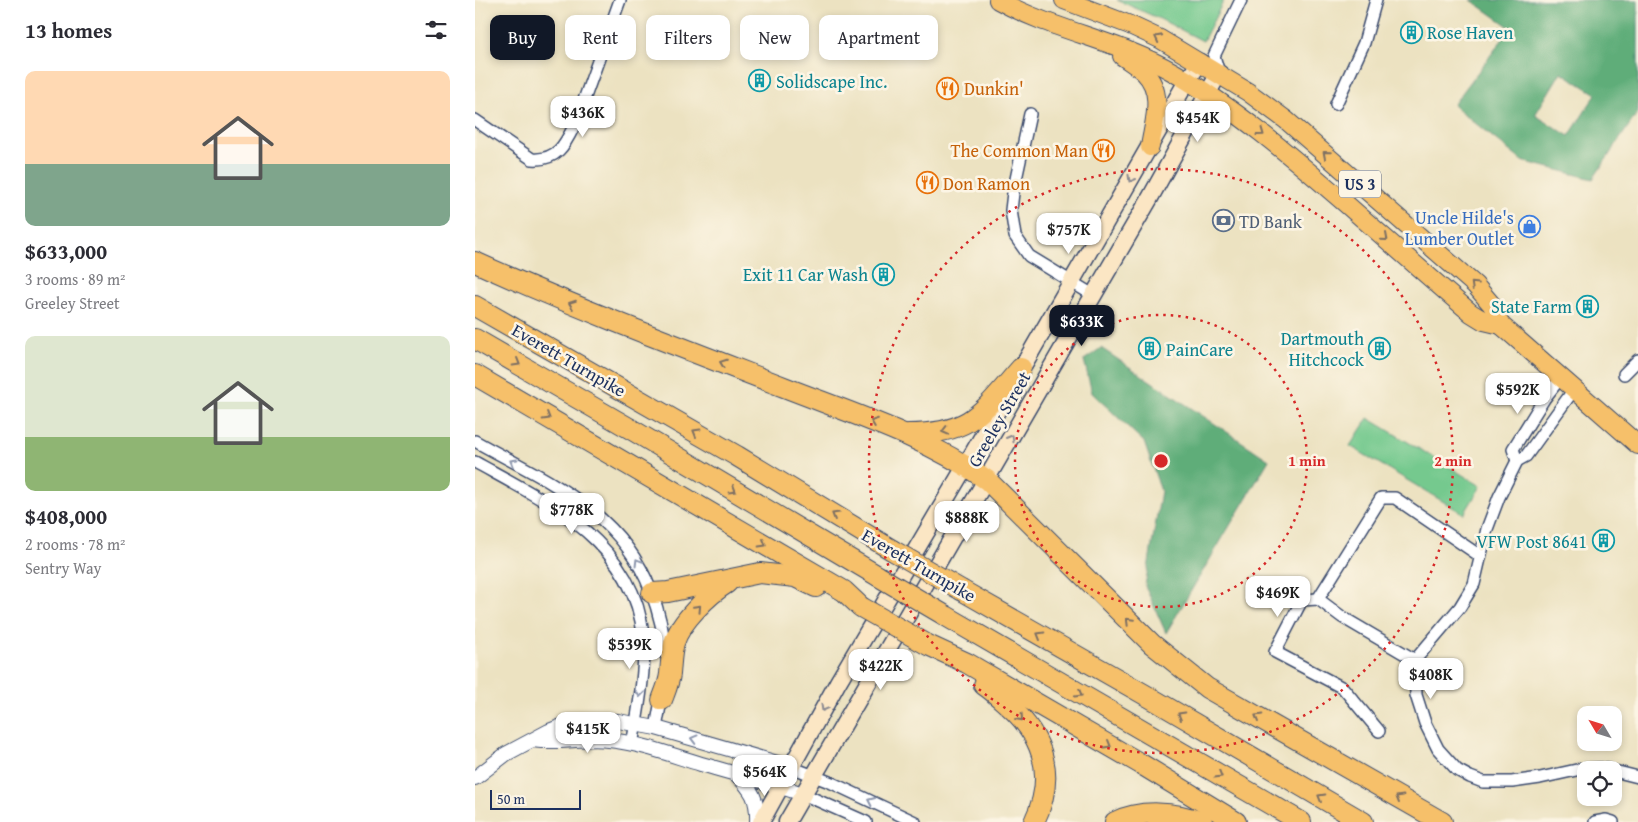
<!DOCTYPE html>
<html lang="en">
<head>
<meta charset="utf-8">
<style>
	:root { --surface:#fff; --page:#f2f2f3; --text:#2b2b33; --muted:#7c7c81; --accent:#111827 }
	body { margin:0; font-family:"Gentium Book Plus",serif; background:var(--page); color:var(--text); height:100vh; display:flex; flex-direction:column; font-size:19px; white-space:nowrap }
	* { box-sizing:border-box; margin:0 }
	p { font-size:16px; color:var(--muted) }
	.icon { flex:none; width:28px; height:28px; fill:none; stroke:currentColor; stroke-width:2; stroke-linecap:round; stroke-linejoin:round }
	.map { position:relative; flex:1; overflow:hidden }
	.sheet { display:flex; flex-direction:column; background:var(--surface); width:475px }
	.sheet>* { flex:none }
	.top-card { position:absolute; left:15px; top:15px; width:475px; height:45px; display:flex; gap:10px }
	.needle { width:32px; rotate:308deg }
	.buttons { position:absolute; left:1102px; top:706px; display:grid; gap:10px }
	.buttons a { display:grid; place-items:center; width:45px; height:45px; border-radius:10px; background:var(--surface); box-shadow:0 2px 8px #0003; font-size:25px }
	.scale { position:absolute; left:15px; bottom:12px; width:91px; box-sizing:border-box; padding-left:5px; border:2px solid #1b2f5e; border-top:0; font-size:14px; line-height:18px; white-space:nowrap; color:#1b2f5e; -webkit-text-stroke:4px #fcf5e5; paint-order:stroke }
	.price { position:absolute; translate:-50% -42px; padding:0 11px; border-radius:10px; background:#fff; color:#222; font-size:16px; line-height:32px; filter:drop-shadow(0 1px 2px #0008) }
	.price::after { content:''; position:absolute; left:50%; top:30px; width:15px; height:11px; margin-left:-8px; background:inherit; clip-path:polygon(0 0,100% 0,50% 100%) }
	.price.current { background:var(--accent); color:#fff }
	ul { padding:0; list-style:none }
	li { display:grid; align-content:center; gap:10px; height:265px; padding:0 25px }
	li span { display:grid; place-items:center; height:155px; border-radius:10px; color:#555 }
	li>.icon { margin-inline-start:auto }
	span .icon { width:90px; height:90px; fill:#fffc; stroke-width:1 }
	li b { font-size:21px }
	h2 { display:flex; justify-content:space-between; align-items:center; height:60px; padding:0 25px; font-size:21px }
	.pill { padding:0 18px; border-radius:10px; background:var(--surface); box-shadow:0 2px 8px #0003; font-size:18px; line-height:45px }
	.pill.current { background:var(--accent); color:#fff }
	main { display:flex; flex:1; min-height:0 }
	.map>svg:first-child { display:block }
	.green { fill:#74c98e; stroke:#487c76 }
	.forest { fill:#5fad79; stroke:#3d6e6c; fill-rule:evenodd }
	.lines { fill:none; stroke-linecap:round; stroke-linejoin:round }
	.minor-casing { stroke:#3a4a6d; stroke-width:14 }
	.tertiary-casing { stroke:#3a4a6d; stroke-width:16 }
	.secondary-casing { stroke:#3a4a6d; stroke-width:19 }
	.primary-casing { stroke:#3a4a6d; stroke-width:20 }
	.motorway-casing { stroke:#3a4a6d; stroke-width:22 }
	.minor { stroke:#fff; stroke-width:11 }
	.tertiary { stroke:#fff; stroke-width:14 }
	.secondary { stroke:#fbe6c4; stroke-width:16 }
	.primary { stroke:#f6c06b; stroke-width:18 }
	.motorway { stroke:#f6c06b; stroke-width:20 }
	.motorway-bridge-casing { stroke:#3a4a6d; stroke-width:22; stroke-linecap:butt }
	.motorway-bridge { stroke:#f6c06b; stroke-width:20 }
	.oneway { stroke:#7e7064 }
	.oneway2 { stroke:#8b8a91 }
	.oneway3 { stroke:#8d97ae }
	.ring { fill:none; stroke:#d62828; stroke-width:2.5; stroke-dasharray:2.5 5 }
	.labels { text-anchor:middle; dominant-baseline:central; stroke-width:5; stroke-linejoin:round; paint-order:stroke }
	.shield { fill:#fcf5e5; stroke:#5e6a86; stroke-width:1 }
	.shield-label { font-size:16px; font-weight:bold; fill:#1b2f5e }
	.culture-label { font-size:18px; fill:#0d838f; stroke:#fcf5e5; text-anchor:end }
	.food-label { font-size:18px; fill:#c56008; stroke:#fcf5e5; text-anchor:start }
	.shop-label { font-size:18px; fill:#366cbe; stroke:#fcf5e5; text-anchor:end }
	.service-label { font-size:18px; fill:#4e5e75; stroke:#fcf5e5; text-anchor:start }
	.street-label { font-size:18px; fill:#1b2f5e; stroke:#fcf5e5 }
	.centre { fill:#d62828; stroke:#fcf5e5; stroke-width:2.5 }
	.ring-label { font-size:15px; text-anchor:middle; font-weight:bold; fill:#d62828; stroke:#fcf5e5; stroke-width:5; stroke-linejoin:round; paint-order:stroke }
</style>
</head>
<body>
<main>
<section class="sheet">
<h2>13 homes<svg class="icon" aria-label="filters" viewBox="0 0 24 24"><path d="M4 7h16M4 17h16"/><circle cx="9" cy="7" r="2"/><circle cx="15" cy="17" r="2"/></svg></h2>
<ul>
<li><span style="background:linear-gradient(#ffd9b3 60%,#7fa58c 0)"><svg class="icon" aria-label="home" viewBox="0 0 24 24"><path d="M3 11l9-7 9 7M6 9v11h12V9"/></svg></span><div><b>$633,000</b><p>3 rooms · 89 m²</p><p>Greeley Street</p></div></li>
<li><span style="background:linear-gradient(#dfe7d0 65%,#8fb573 0)"><svg class="icon" aria-label="home" viewBox="0 0 24 24"><path d="M3 11l9-7 9 7M6 9v11h12V9"/></svg></span><div><b>$408,000</b><p>2 rooms · 78 m²</p><p>Sentry Way</p></div></li>
</ul>
</section>
<div class="map">
<svg width="1163" height="822" viewBox="0 0 1163 822">
	<rect width="100%" height="100%" fill="#fcf5e5"/>
	<filter id="ink" filterUnits="userSpaceOnUse"><feTurbulence type="fractalNoise" baseFrequency=".02" numOctaves="2"/><feDisplacementMap in="SourceGraphic" scale="10" xChannelSelector="R" yChannelSelector="G"/><feConvolveMatrix kernelMatrix="1 2 1 2 8 2 1 2 1" color-interpolation-filters="sRGB"/></filter>
	<filter id="wash" filterUnits="userSpaceOnUse"><feTurbulence type="fractalNoise" baseFrequency=".0096" numOctaves="4" result="noise"/><feDisplacementMap in="SourceGraphic" scale="20" xChannelSelector="R" yChannelSelector="G"/><feGaussianBlur stdDeviation="1.12" result="paint"/><feColorMatrix in="noise" values="0 0 0 0 0 0 0 0 0 0 0 0 0 0 0 0 0 1.4 0 .05"/><feComposite in="paint" operator="in"/></filter>
	<g filter="url(#wash)">
		<rect width="100%" height="100%" fill="#ece2c1"/>
		<g class="green">
			<path d="M642 0H749L728 41 685 19Z"/>
			<path d="M893 418 1006 486 989 514 875 446Z"/>
		</g>
		<g class="forest">
			<path d="M996 0H1163V112L1118 179 1047 161 978 105 1036 28ZM1086 72 1121 94 1094 136 1060 115Z"/>
			<path d="M626 348 794 460 691 633 670 586 686 491 669 442 617 393 609 360Z"/>
		</g>
	</g>
	<g filter="url(#ink)">
		<g class="lines">
			<defs>
				<g id="minor">
					<path d="M744 73 739 56 766 0"/>
					<path d="M861 104 889 43 901 0"/>
					<path d="M555 114 538 193 536 210 540 236 554 256 618 295"/>
					<path d="M0 120 57 159C84 161 91 142 101 122L145 0"/>
					<path d="M1149 374 1163 360"/>
					<path d="M1100 388 1051 456 1042 461 1024 497 1012 529 999 584 985 607 940 660 941 695 950 723 963 749 982 770 995 777 1008 782H1037L1065 778 1106 769 1125 768 1136 770"/>
					<path d="M0 441C71 481 145 509 176 591 184 612 189 632 190 654"/>
					<path d="M1042 461 1038 449 1069 399 1086 377"/>
					<path d="M0 462C79 506 170 547 169 654 168 684 163 714 157 744"/>
					<path d="M843 599 906 498H920L1005 556"/>
					<path d="M181 728 187 695"/>
					<path d="M904 731 868 688 800 652 827 600 843 599 867 617 940 660"/>
					<path d="M316 767 357 783 440 822"/>
					<path d="M1139 771 1163 777"/>
					<path d="M328 794 391 822"/>
					<path d="M1120 822 1131 820 1138 822"/>
				</g>
				<g id="tertiary">
					<path d="M58 740C83 744 108 737 134 740 165 743 196 755 226 764 260 774 295 783 328 794"/>
					<path d="M261 774C277 790 283 799 282 822"/>
					<path d="M0 778 31 754 74 731 92 724 117 721H143L181 728 316 767"/>
				</g>
				<g id="secondary">
					<path d="M286 822 363 682 491 465 712 81 725 62"/>
					<path d="M312 822 675 198 744 73"/>
				</g>
				<g id="primary">
					<path d="M523 0C578 31 643 40 698 72 760 108 816 156 870 203 912 240 954 277 996 313L1009 321 1026 325"/>
					<path d="M589 0 655 25 685 39 773 92 811 120 1000 285 1017 305 1026 325 1163 445"/>
					<path d="M647 56C654 61 662 66 669 72 690 93 679 121 675 147"/>
				</g>
				<g id="motorway">
					<path d="M0 262C101 308 205 347 309 387 378 414 451 437 512 480L677 644 732 688 967 822"/>
					<path d="M0 306 262 456 417 550"/>
					<path d="M0 339 154 428 403 576"/>
					<path d="M0 375 369 591 386 607"/>
					<path d="M433 434C497 434 507 412 546 368"/>
					<path d="M488 591 681 701 888 822"/>
					<path d="M177 593 193 592 285 573 320 577 341 587"/>
					<path d="M471 616 826 822"/>
					<path d="M453 645 492 663 666 764 761 822"/>
					<path d="M509 685C518 691 525 698 533 705 570 738 581 777 559 822"/>
					<path d="M187 700C190 692 194 683 195 674 196 664 196 653 199 643 205 622 234 594 252 583"/>
					<path d="M640 822C666 809 700 812 727 822"/>
				</g>
			</defs>
			<use href="#minor" class="minor-casing"/>
			<use href="#tertiary" class="tertiary-casing"/>
			<use href="#secondary" class="secondary-casing"/>
			<use href="#primary" class="primary-casing"/>
			<use href="#motorway" class="motorway-casing"/>
			<use href="#minor" class="minor"/>
			<use href="#tertiary" class="tertiary"/>
			<use href="#secondary" class="secondary"/>
			<use href="#primary" class="primary"/>
			<use href="#motorway" class="motorway"/>
			<defs>
				<g id="motorway-bridge">
					<path d="M417 550 488 591"/>
					<path d="M403 576 471 616"/>
					<path d="M386 607 453 645"/>
				</g>
			</defs>
			<use href="#motorway-bridge" class="motorway-bridge-casing"/>
			<use href="#motorway-bridge" class="motorway-bridge"/>
		</g>
		<defs><path id="oneway-chevron" d="M-2-3.5L2.5 0L-2 3.5" fill="none" stroke-width="1.6" stroke-linecap="round" stroke-linejoin="round" transform="scale(1.25)"/></defs>
		<g class="oneway">
			<use href="#oneway-chevron" transform="translate(683 38) rotate(-153)"/>
			<use href="#oneway-chevron" transform="translate(786 133) rotate(36)"/>
			<use href="#oneway-chevron" transform="translate(851 154) rotate(-139)"/>
			<use href="#oneway-chevron" transform="translate(910 238) rotate(41)"/>
			<use href="#oneway-chevron" transform="translate(999 285) rotate(-136)"/>
			<use href="#oneway-chevron" transform="translate(97 304) rotate(-159)"/>
			<use href="#oneway-chevron" transform="translate(42 363) rotate(30)"/>
			<use href="#oneway-chevron" transform="translate(248 363) rotate(-159)"/>
			<use href="#oneway-chevron" transform="translate(72 417) rotate(31)"/>
			<use href="#oneway-chevron" transform="translate(399 422) rotate(-159)"/>
			<use href="#oneway-chevron" transform="translate(470 431) rotate(166)"/>
			<use href="#oneway-chevron" transform="translate(221 432) rotate(-150)"/>
			<use href="#oneway-chevron" transform="translate(258 490) rotate(31)"/>
			<use href="#oneway-chevron" transform="translate(360 515) rotate(-149)"/>
			<use href="#oneway-chevron" transform="translate(288 544) rotate(30)"/>
			<use href="#oneway-chevron" transform="translate(223 608) rotate(-47)"/>
			<use href="#oneway-chevron" transform="translate(654 621) rotate(-135)"/>
			<use href="#oneway-chevron" transform="translate(565 635) rotate(-150)"/>
			<use href="#oneway-chevron" transform="translate(604 694) rotate(30)"/>
			<use href="#oneway-chevron" transform="translate(706 715) rotate(-150)"/>
			<use href="#oneway-chevron" transform="translate(783 717) rotate(-150)"/>
			<use href="#oneway-chevron" transform="translate(545 718) rotate(48)"/>
			<use href="#oneway-chevron" transform="translate(633 745) rotate(30)"/>
			<use href="#oneway-chevron" transform="translate(744 775) rotate(30)"/>
			<use href="#oneway-chevron" transform="translate(846 797) rotate(-150)"/>
			<use href="#oneway-chevron" transform="translate(924 798) rotate(-150)"/>
		</g>
		<g class="oneway2">
			<use href="#oneway-chevron" transform="translate(656 179) rotate(120)"/>
			<use href="#oneway-chevron" transform="translate(536 438) rotate(-60)"/>
			<use href="#oneway-chevron" transform="translate(349 708) rotate(119)"/>
		</g>
		<g class="oneway3">
			<use href="#oneway-chevron" transform="translate(38 462) rotate(-150)"/>
			<use href="#oneway-chevron" transform="translate(163 562) rotate(-121)"/>
			<use href="#oneway-chevron" transform="translate(165 694) rotate(97)"/>
			<use href="#oneway-chevron" transform="translate(219 739) rotate(-165)"/>
			<use href="#oneway-chevron" transform="translate(396 801) rotate(-155)"/>
		</g>
	</g>
	<g class="ring">
		<circle cx="686" cy="461" r="146"/>
		<circle cx="686" cy="461" r="292"/>
	</g>
	<defs>
		<symbol id="building-ring" viewBox="-11 -11 22 22"><circle r="9.5" fill="#fcf5e5" stroke="#0f9aa8" stroke-width="1.5"/><path d="M-4-6H4V6H1V3H-1V6H-4ZM-2.5-4.3h1.7v1.8h-1.7ZM.8-4.3h1.7v1.8H.8ZM-2.5-1h1.7V.8h-1.7ZM.8-1h1.7V.8H.8Z" fill="#0f9aa8"/></symbol>
		<symbol id="restaurant-ring" viewBox="-11 -11 22 22"><circle r="9.5" fill="#fcf5e5" stroke="#e8710a" stroke-width="1.5"/><path d="M-5-6h1v4h1v-4h1v4h1v-4h1v5L-1.5 .5V6h-2V.5L-5-1ZM5-6V6H3V1.5H1.5Q1.5-4 5-6Z" fill="#e8710a"/></symbol>
		<symbol id="bank-ring" viewBox="-11 -11 22 22"><circle r="9.5" fill="#fcf5e5" stroke="#5c6f8a" stroke-width="1.5"/><path d="M-6-4H6V4H-6ZM0-2.3a2.3 2.3 0 1 0 0 4.6a2.3 2.3 0 1 0 0-4.6Z" fill="#5c6f8a"/></symbol>
		<symbol id="shop-ring" viewBox="-11 -11 22 22"><circle r="9.5" fill="#fcf5e5" stroke="#3f7fe0" stroke-width="1.5"/><path d="M-5-2.5h2.3a2.7 3.5 0 0 1 5.4 0H5L5.5 6h-11ZM-1.5-2.5h3a1.5 2.3 0 0 0-3 0Z" fill="#3f7fe0"/></symbol>
	</defs>
	<g fill-rule="evenodd">
		<use href="#building-ring" x="924" y="20" width="25" height="25"/>
		<use href="#building-ring" x="272" y="68" width="25" height="25"/>
		<use href="#restaurant-ring" x="460" y="76" width="25" height="25"/>
		<use href="#restaurant-ring" x="616" y="138" width="25" height="25"/>
		<use href="#restaurant-ring" x="440" y="170" width="25" height="25"/>
		<use href="#bank-ring" x="736" y="208" width="25" height="25"/>
		<use href="#shop-ring" x="1042" y="214" width="25" height="25"/>
		<use href="#building-ring" x="396" y="262" width="25" height="25"/>
		<use href="#building-ring" x="1100" y="294" width="25" height="25"/>
		<use href="#building-ring" x="892" y="336" width="25" height="25"/>
		<use href="#building-ring" x="662" y="336" width="25" height="25"/>
		<use href="#building-ring" x="1116" y="528" width="25" height="25"/>
	</g>
	<g class="labels">
		<rect class="shield" x="864" y="170.5" width="42" height="27" rx="4"/>
		<g class="shield-label">
			<text x="885" y="184">US 3</text>
		</g>
		<g class="culture-label">
			<text x="952" y="32" text-anchor="start">Rose Haven</text>
			<text x="301" y="81" text-anchor="start">Solidscape Inc.</text>
			<text x="393" y="274">Exit 11 Car Wash</text>
			<text x="1097" y="306">State Farm</text>
			<text x="889" y="338">Dartmouth<tspan x="889" dy="21">Hitchcock</tspan></text>
			<text x="691" y="349" text-anchor="start">PainCare</text>
			<text x="1112" y="541">VFW Post 8641</text>
		</g>
		<g class="food-label">
			<text x="489" y="88">Dunkin'</text>
			<text x="613" y="150" text-anchor="end">The Common Man</text>
			<text x="468" y="183">Don Ramon</text>
		</g>
		<g class="shop-label">
			<text x="1039" y="217">Uncle Hilde's<tspan x="1039" dy="21">Lumber Outlet</tspan></text>
		</g>
		<g class="service-label">
			<text x="764" y="221">TD Bank</text>
		</g>
		<g class="street-label">
			<text transform="translate(94 360) rotate(30)">Everett Turnpike</text>
			<text transform="translate(524 419) rotate(-60)">Greeley Street</text>
			<text transform="translate(444 565) rotate(30)">Everett Turnpike</text>
		</g>
	</g>
	<circle cx="686" cy="461" r="8" class="centre"/>
	<g class="ring-label">
		<text x="832" y="466">1 min</text>
		<text x="978" y="466">2 min</text>
	</g>
</svg>
<div class="buttons">
<a><svg class="needle" viewBox="-14 -14 28 28"><path d="M0-13l5 13h-10z" fill="#e53935"/><path d="M0 13l5-13h-10z" fill="#7c7c81"/></svg></a>
<a><svg class="icon" aria-label="locate" viewBox="0 0 24 24"><circle cx="12" cy="12" r="6"/><path d="M12 2v4M12 18v4M2 12h4M18 12h4"/></svg></a>
</div>
<div class="scale">50 m</div>
<b class="price" style="left:108px;top:138px">$436K</b>
<b class="price" style="left:723px;top:143px">$454K</b>
<b class="price" style="left:594px;top:255px">$757K</b>
<b class="price current" style="left:607px;top:347px">$633K</b>
<b class="price" style="left:1043px;top:415px">$592K</b>
<b class="price" style="left:97px;top:535px">$778K</b>
<b class="price" style="left:492px;top:543px">$888K</b>
<b class="price" style="left:803px;top:618px">$469K</b>
<b class="price" style="left:155px;top:670px">$539K</b>
<b class="price" style="left:406px;top:691px">$422K</b>
<b class="price" style="left:956px;top:700px">$408K</b>
<b class="price" style="left:113px;top:754px">$415K</b>
<b class="price" style="left:290px;top:797px">$564K</b>
<div class="top-card">
<a class="pill current">Buy</a>
<a class="pill">Rent</a>
<a class="pill">Filters</a>
<a class="pill">New</a>
<a class="pill">Apartment</a>
</div>
</div>
</main>
</body>
</html>
